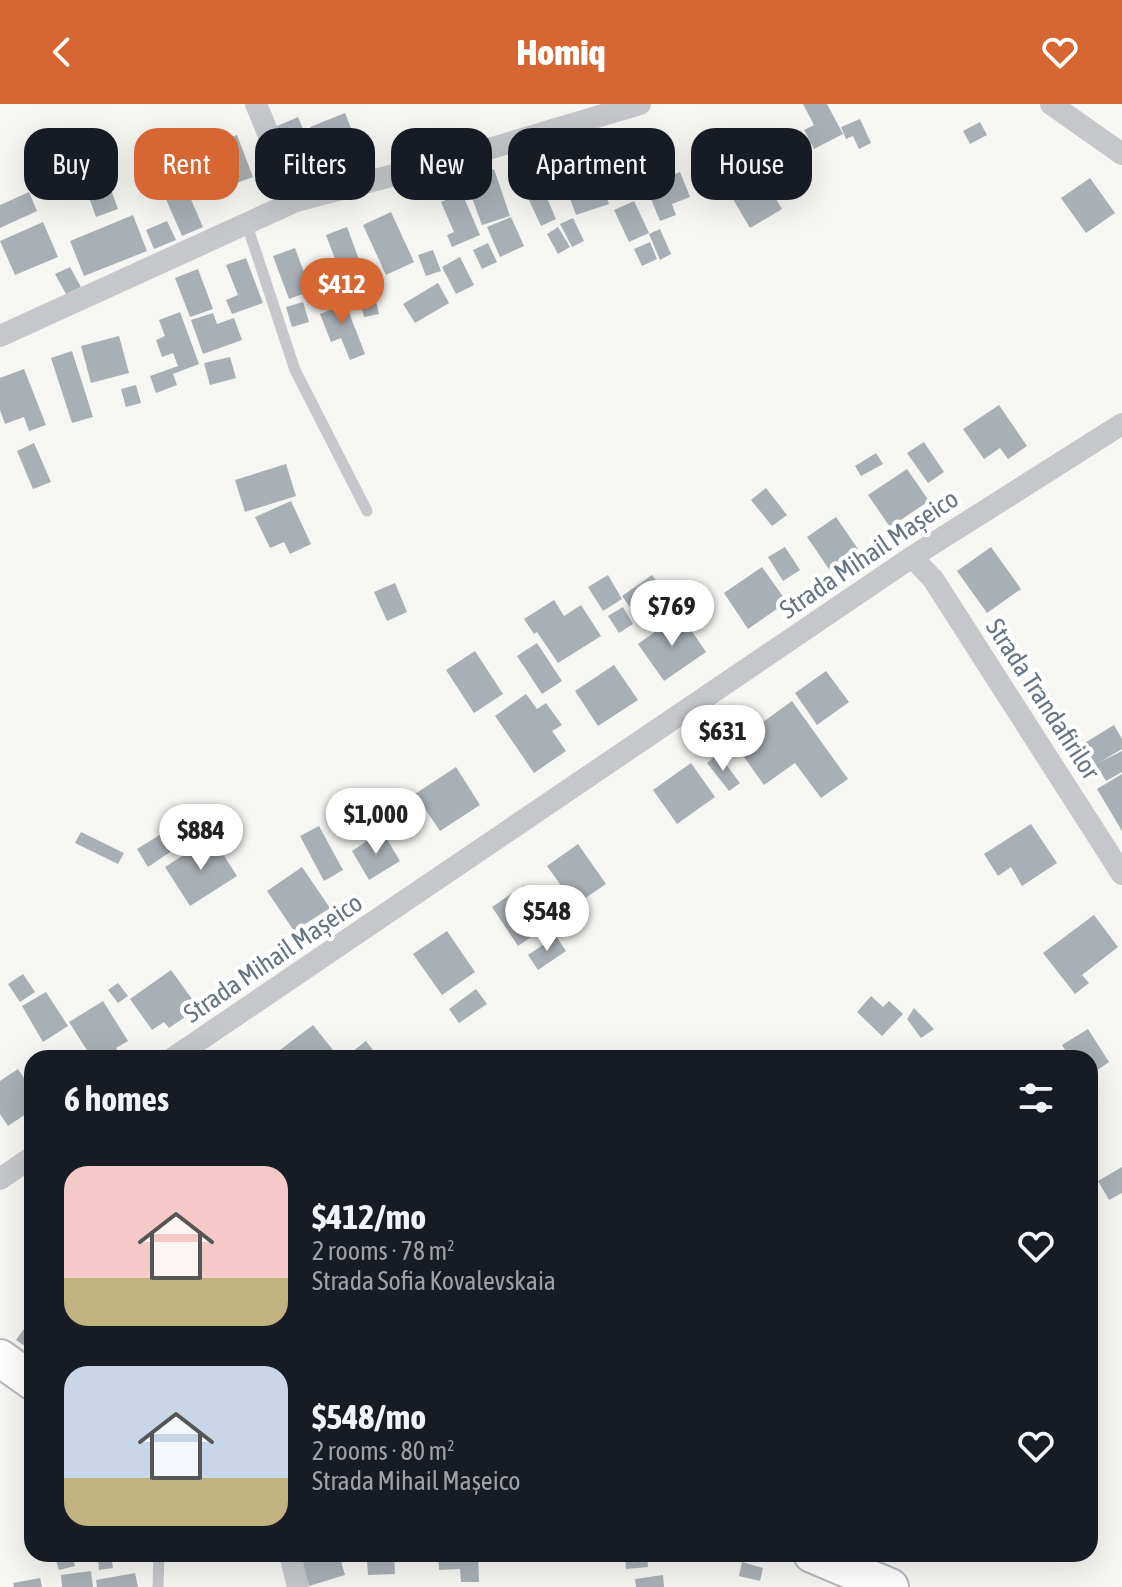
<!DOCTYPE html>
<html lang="en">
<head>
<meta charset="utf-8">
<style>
	:root { --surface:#171b24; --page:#20242c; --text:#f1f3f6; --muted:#9ea1a6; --accent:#d76732 }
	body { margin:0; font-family:"Asap Condensed",sans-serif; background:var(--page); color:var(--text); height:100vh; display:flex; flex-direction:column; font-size:30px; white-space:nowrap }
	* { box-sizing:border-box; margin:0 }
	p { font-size:26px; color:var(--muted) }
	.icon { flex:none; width:44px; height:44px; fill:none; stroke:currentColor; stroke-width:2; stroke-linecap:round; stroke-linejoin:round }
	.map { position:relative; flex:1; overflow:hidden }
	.panel { position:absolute; left:24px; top:946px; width:1074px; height:512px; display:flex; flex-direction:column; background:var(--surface); border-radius:24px; box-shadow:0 8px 32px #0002 }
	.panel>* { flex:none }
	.top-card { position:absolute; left:24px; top:24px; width:1074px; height:72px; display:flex; gap:16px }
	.price { position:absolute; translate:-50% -68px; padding:0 18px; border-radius:28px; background:#fff; color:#222; font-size:26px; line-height:52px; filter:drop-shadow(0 2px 4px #0008) }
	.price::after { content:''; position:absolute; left:50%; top:48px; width:24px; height:18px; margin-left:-12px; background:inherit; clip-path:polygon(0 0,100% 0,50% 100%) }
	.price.on { background:var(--accent); color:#fff }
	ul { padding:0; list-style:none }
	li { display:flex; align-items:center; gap:24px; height:200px; padding:0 40px }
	li span { display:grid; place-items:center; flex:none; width:224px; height:160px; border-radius:24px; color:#555 }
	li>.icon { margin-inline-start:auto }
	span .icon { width:96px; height:96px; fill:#fffc; stroke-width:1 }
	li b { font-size:34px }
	h2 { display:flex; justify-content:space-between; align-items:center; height:96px; padding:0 40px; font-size:34px }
	.pill { padding:0 28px; border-radius:24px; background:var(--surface); box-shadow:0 8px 32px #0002; font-size:28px; line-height:72px }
	.pill.on { background:var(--accent); color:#fff }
	header { display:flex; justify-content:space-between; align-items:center; height:104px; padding:0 40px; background:var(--accent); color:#fff; font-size:36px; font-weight:800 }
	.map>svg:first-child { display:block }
	.building { fill:#a9b0b5 }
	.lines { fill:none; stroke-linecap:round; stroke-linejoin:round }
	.primary-casing { stroke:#b5b9bc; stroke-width:40 }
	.service { stroke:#c5c7cb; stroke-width:11 }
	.minor { stroke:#c5c7cb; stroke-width:22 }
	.primary { stroke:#fff; stroke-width:36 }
	.labels { text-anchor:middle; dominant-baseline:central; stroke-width:8; stroke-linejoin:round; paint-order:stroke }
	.street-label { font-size:26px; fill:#677482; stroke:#fff }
</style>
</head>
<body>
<header><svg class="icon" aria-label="back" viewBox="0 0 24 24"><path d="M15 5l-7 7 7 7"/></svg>Homiq<svg class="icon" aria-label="heart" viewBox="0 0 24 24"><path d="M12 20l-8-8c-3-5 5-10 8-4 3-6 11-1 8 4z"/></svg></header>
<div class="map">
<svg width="1122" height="1483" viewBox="0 0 1122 1483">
	<rect width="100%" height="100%" fill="#f6f6f3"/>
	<g class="building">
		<path d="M803 0H827L843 30 814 45 804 26 814 21Z"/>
		<path d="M345 9 357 39 323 53 310 23Z"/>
		<path d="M298 13 306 32 299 35 304 44 288 51 275 23Z"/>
		<path d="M860 15 871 39 859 45 853 32 846 35 841 23Z"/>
		<path d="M980 18 987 31 970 40 963 27Z"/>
		<path d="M237 31 253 73 203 91 188 49Z"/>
		<path d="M800 44 810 55 793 69 784 58Z"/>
		<path d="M607 51 615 74 603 78 595 55Z"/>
		<path d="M530 54 537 68 544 66 550 80 526 91 512 62Z"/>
		<path d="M593 56 609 100 576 111 560 67Z"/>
		<path d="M494 65 510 112 482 121 465 75Z"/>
		<path d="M759 66 782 105 750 124 727 85Z"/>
		<path d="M680 68 690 93 672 100 676 111 660 117 646 83Z"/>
		<path d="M1090 74 1115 109 1086 129 1061 94Z"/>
		<path d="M109 80 118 105 96 113 87 88Z"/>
		<path d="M186 84 203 123 182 132 165 93Z"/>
		<path d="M544 87 556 115 541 122 528 94Z"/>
		<path d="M29 88 37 107 0 124V101Z"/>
		<path d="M462 89 480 131 452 143 447 131 454 128 441 98Z"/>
		<path d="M634 97 649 129 629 138 614 106Z"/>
		<path d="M391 108 414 158 386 171 363 121Z"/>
		<path d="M133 111 147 147 84 172 70 137Z"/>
		<path d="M511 113 524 142 500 153 487 123Z"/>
		<path d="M573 114 584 137 572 143 560 120Z"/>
		<path d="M167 117 176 136 154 145 146 126Z"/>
		<path d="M43 118 58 153 15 171 0 137Z"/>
		<path d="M347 123 364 169 330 181 324 165 337 160 326 131Z"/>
		<path d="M558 123 570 143 558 150 547 130Z"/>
		<path d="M660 125 671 150 660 156 649 130Z"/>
		<path d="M650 138 657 155 642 162 634 145Z"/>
		<path d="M488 139 497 158 482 165 473 146Z"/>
		<path d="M295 144 311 187 289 195 273 152Z"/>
		<path d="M433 146 441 167 426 172 418 151Z"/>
		<path d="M460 153 474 181 456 190 442 163Z"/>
		<path d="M246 154 263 199 232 210 226 196 238 191 226 161Z"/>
		<path d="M70 163 81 183 66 190 55 170Z"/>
		<path d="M198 165 213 205 190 213 175 174Z"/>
		<path d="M371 175 379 210 364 213 356 179Z"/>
		<path d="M438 179 449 199 415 219 403 200Z"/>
		<path d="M341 188 365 250 350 256 341 234 331 238 320 210 330 206 326 193Z"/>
		<path d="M303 198 309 218 292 223 286 203Z"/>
		<path d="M180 208 199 260 173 270 177 281 156 289 150 272 178 262 173 249 162 253 156 236 165 232 159 216Z"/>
		<path d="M213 209 217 220 234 214 242 236 203 250 191 216Z"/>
		<path d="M119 232 129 269 91 279 81 242Z"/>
		<path d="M72 247 93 313 72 319 51 254Z"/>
		<path d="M230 253 236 274 210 281 204 259Z"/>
		<path d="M24 265 46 321 29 327 24 313 5 320 0 306V274Z"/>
		<path d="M136 281 141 299 126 303 121 285Z"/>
		<path d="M999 301 1027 342 1008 355 1000 344 984 355 963 325Z"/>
		<path d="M924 338 944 368 928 379 907 349Z"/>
		<path d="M34 339 51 378 33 385 17 347Z"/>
		<path d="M876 349 883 360 861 372 855 362Z"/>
		<path d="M286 360 296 392 245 408 235 376Z"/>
		<path d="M907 365 929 397 890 423 868 391Z"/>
		<path d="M766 384 787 411 772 422 751 396Z"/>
		<path d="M291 397 311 440 290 450 284 438 270 444 255 413Z"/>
		<path d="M836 413 858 445 829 465 807 433Z"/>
		<path d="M785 443 800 466 783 477 768 453Z"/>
		<path d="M991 443 1021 485 987 509 957 467Z"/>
		<path d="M762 463 787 498 748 525 724 489Z"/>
		<path d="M608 471 622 495 603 507 588 483Z"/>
		<path d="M652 471 666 490 636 511 622 492Z"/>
		<path d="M395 479 407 508 387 517 374 488Z"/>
		<path d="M554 496 564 512 581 501 601 532 558 559 537 528 534 530 524 515Z"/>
		<path d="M623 503 633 520 619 529 608 512Z"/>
		<path d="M680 510 706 548 664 577 638 540Z"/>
		<path d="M537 539 562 577 542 590 517 552Z"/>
		<path d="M475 547 503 590 474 609 446 566Z"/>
		<path d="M614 561 638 596 598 622 575 587Z"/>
		<path d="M826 567 849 598 817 621 795 589Z"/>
		<path d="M526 590 537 605 546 599 562 621 552 627 566 647 534 669 495 612Z"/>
		<path d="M792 597 848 675 821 694 795 659 764 681 734 639Z"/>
		<path d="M1114 621 1122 635V645L1100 658 1122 647V668L1106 677 1083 640Z"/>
		<path d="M718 650 740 679 729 687 707 659Z"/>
		<path d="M691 659 715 693 677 720 653 686Z"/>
		<path d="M456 663 480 701 440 727 415 690Z"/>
		<path d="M1122 670V727L1097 685Z"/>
		<path d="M200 706 210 721 148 763 137 745Z"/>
		<path d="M1031 720 1057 759 1022 782 1011 763 998 772 984 750Z"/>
		<path d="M319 722 343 766 324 777 300 732Z"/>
		<path d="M382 727 400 757 369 776 352 747Z"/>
		<path d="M81 728 124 749 118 760 75 739Z"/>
		<path d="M212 733 237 772 190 802 165 763Z"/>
		<path d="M578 740 606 780 575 801 547 762Z"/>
		<path d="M302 763 330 804 294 827 267 787Z"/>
		<path d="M524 781 550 820 518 842 492 803Z"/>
		<path d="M1094 811 1118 843 1082 871 1089 879 1075 890 1043 849Z"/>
		<path d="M447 827 475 868 442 891 413 850Z"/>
		<path d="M556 832 566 847 538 866 528 851Z"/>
		<path d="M171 866 192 895 182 902 185 913 169 924 164 918 152 926 130 895Z"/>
		<path d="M23 870 35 888 20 898 8 880Z"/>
		<path d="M118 879 128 892 118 899 108 886Z"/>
		<path d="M476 885 487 900 459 919 449 905Z"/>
		<path d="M46 888 68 922 43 938 22 902Z"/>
		<path d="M871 892 883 903 889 897 903 910 882 932 857 908Z"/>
		<path d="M103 897 128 937 116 944 122 954H92L69 918Z"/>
		<path d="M914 904 934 925 921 934 907 915Z"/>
		<path d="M313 921 337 951 279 954 276 949Z"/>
		<path d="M1088 925 1109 958 1093 969 1090 954 1082 951 1070 954 1062 941Z"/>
		<path d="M366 937 379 954H344Z"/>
		<path d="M18 965 32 986V1006L8 1022 0 1010V977Z"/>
		<path d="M1122 1063V1089L1109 1096 1098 1077Z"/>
		<path d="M32 1214V1247L16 1236Z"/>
		<path d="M72 1450 75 1462 59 1466 55 1453Z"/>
		<path d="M299 1450H339L345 1471 309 1482Z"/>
		<path d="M359 1450H394L395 1470 368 1471 367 1457 359 1458Z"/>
		<path d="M438 1450H478L479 1478H461L460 1465 439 1466Z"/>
		<path d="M625 1450H647L648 1463 626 1465Z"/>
		<path d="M111 1452 113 1464 99 1466 98 1454Z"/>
		<path d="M742 1458 763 1464 760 1477 739 1472Z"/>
		<path d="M91 1467 93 1483H62L61 1471Z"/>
		<path d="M135 1469 138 1483H97L96 1476Z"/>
		<path d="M663 1471 664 1483H636L635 1475Z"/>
		<path d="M40 1474 42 1483H14L13 1479Z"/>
	</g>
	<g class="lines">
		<defs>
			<g id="primary">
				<path d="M0 1254 32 1277"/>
				<path d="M812 1450 890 1483"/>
			</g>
		</defs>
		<use href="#primary" class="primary-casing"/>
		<g class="service">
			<path d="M246 118 295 266 367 407"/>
			<path d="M158 1483 159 1450"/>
		</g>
		<g class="minor">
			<path d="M256 0 296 97"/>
			<path d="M1051 0 1122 50"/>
			<path d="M0 232 296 97 455 55 640 0"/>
			<path d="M912 453 933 475 1122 770"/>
			<path d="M173 954 912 453 1122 320"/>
			<path d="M0 1075 32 1053"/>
			<path d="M290 1450 298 1483"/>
		</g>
		<use href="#primary" class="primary"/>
	</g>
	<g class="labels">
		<g class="street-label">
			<text transform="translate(869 450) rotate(-34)">Strada Mihail Mașeico</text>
			<text transform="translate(1043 595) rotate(57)">Strada Trandafirilor</text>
			<text transform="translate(273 854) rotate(-34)">Strada Mihail Mașeico</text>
		</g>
	</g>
</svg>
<b class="price on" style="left:342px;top:222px">$412</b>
<b class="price" style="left:672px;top:544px">$769</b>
<b class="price" style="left:723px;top:669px">$631</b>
<b class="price" style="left:376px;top:752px">$1,000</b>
<b class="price" style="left:201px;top:768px">$884</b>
<b class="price" style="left:547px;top:849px">$548</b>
<div class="top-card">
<a class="pill">Buy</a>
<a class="pill on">Rent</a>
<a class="pill">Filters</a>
<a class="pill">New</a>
<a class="pill">Apartment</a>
<a class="pill">House</a>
</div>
<section class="panel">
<h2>6 homes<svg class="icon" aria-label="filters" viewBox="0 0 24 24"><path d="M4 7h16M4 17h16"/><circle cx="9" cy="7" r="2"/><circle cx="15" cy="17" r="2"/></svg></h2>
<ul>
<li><span style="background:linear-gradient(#f6c9c9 70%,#c2b280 0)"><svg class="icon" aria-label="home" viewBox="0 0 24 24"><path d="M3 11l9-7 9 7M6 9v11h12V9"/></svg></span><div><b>$412/mo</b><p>2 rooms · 78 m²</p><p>Strada Sofia Kovalevskaia</p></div><svg class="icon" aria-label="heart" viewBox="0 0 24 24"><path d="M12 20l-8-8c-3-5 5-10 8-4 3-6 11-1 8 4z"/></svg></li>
<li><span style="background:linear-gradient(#c9d6e8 70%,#c2b280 0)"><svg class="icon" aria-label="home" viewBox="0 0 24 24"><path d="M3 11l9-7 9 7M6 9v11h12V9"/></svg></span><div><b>$548/mo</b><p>2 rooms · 80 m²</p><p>Strada Mihail Mașeico</p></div><svg class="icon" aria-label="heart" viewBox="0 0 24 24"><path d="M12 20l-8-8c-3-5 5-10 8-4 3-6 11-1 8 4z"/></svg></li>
</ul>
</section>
</div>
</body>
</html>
